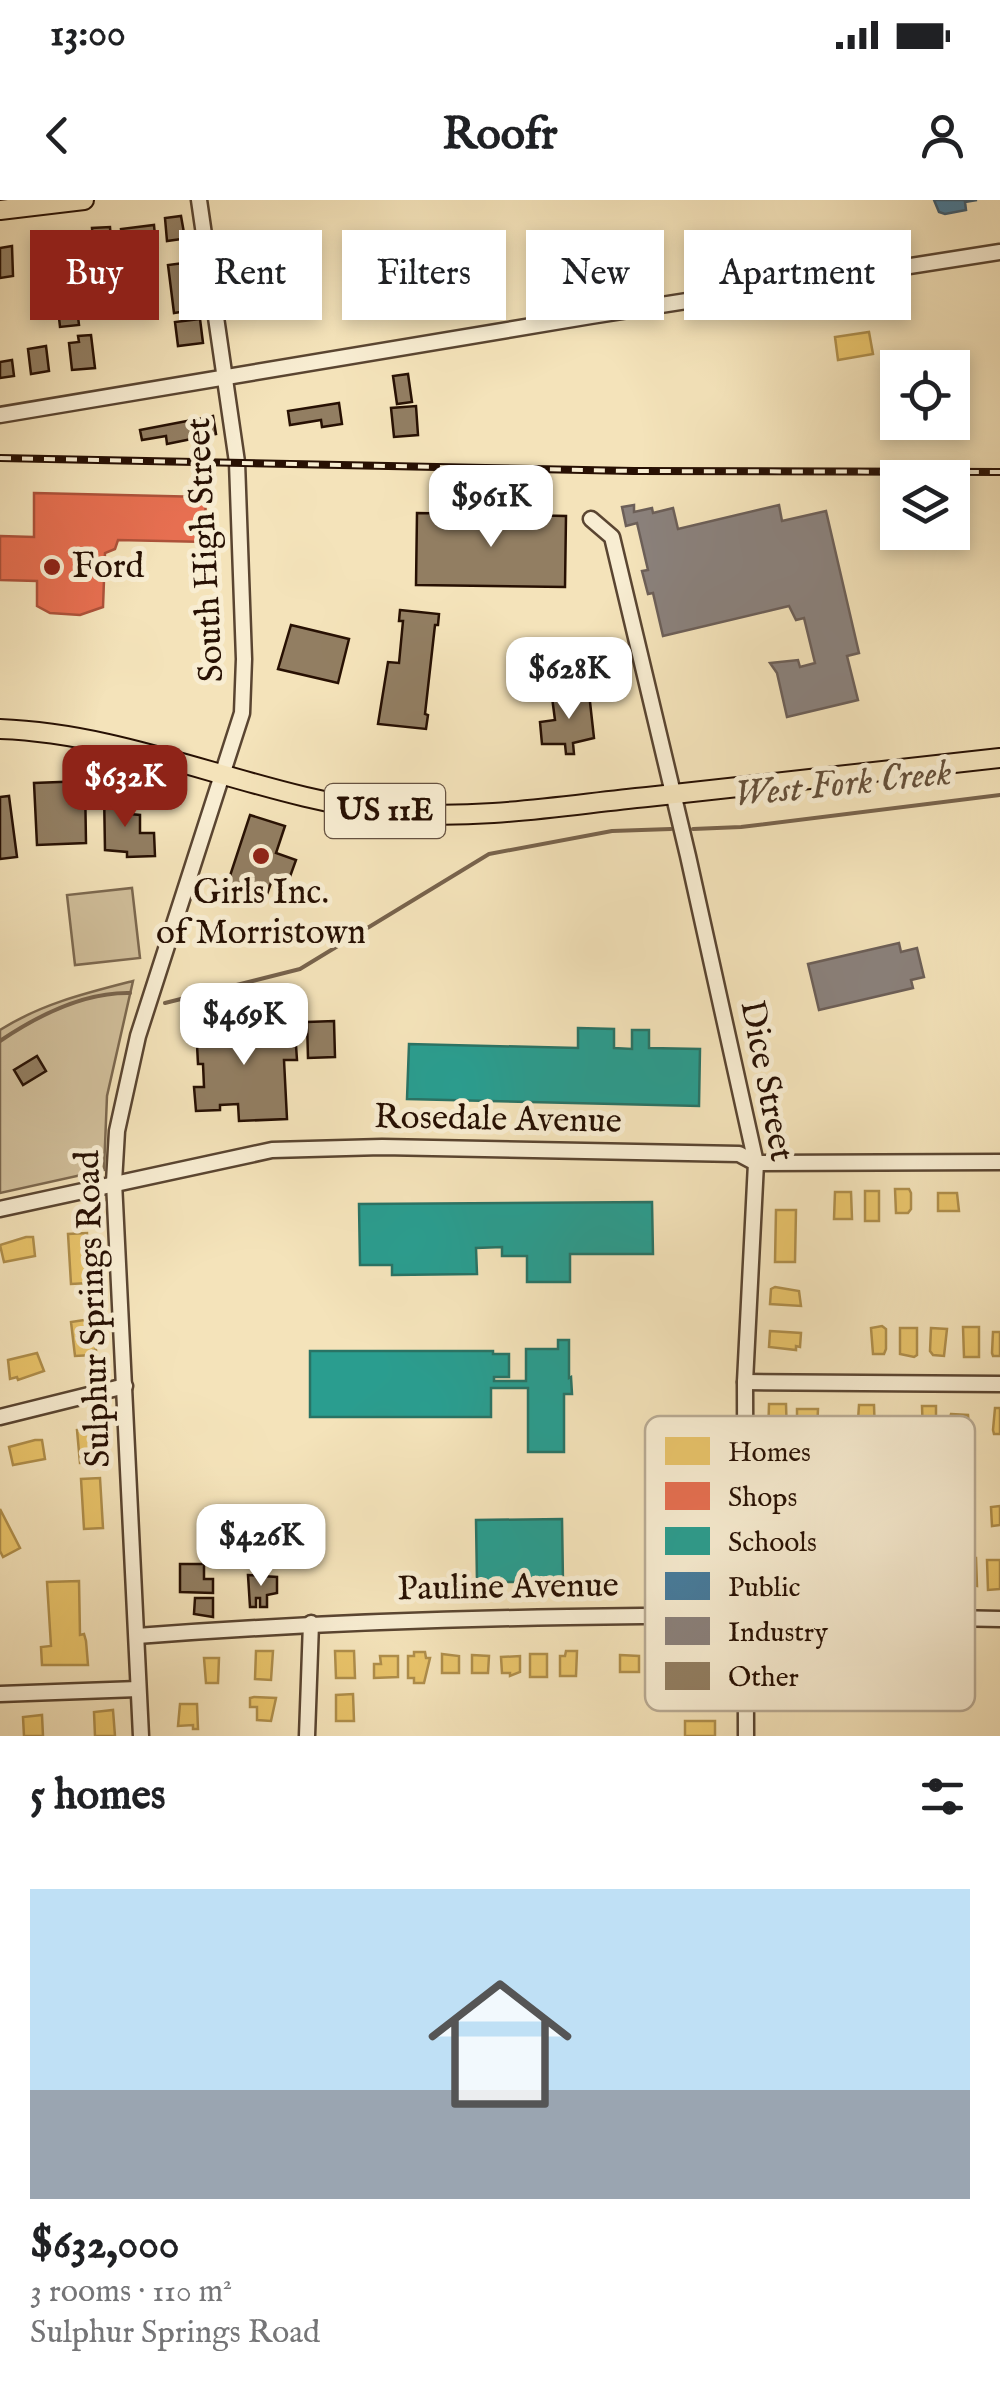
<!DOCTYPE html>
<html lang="en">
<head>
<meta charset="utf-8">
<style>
	:root { --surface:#fff; --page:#f2f2f2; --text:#202124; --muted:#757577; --accent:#8f2418 }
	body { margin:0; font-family:"IM FELL English",serif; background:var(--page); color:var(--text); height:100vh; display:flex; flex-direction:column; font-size:38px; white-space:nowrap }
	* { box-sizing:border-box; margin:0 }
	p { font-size:32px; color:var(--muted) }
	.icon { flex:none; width:55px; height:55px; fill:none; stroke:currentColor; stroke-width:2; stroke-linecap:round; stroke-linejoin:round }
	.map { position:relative; height:1536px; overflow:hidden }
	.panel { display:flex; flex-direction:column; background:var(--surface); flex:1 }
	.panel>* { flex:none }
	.top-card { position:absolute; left:30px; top:30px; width:940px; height:90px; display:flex; gap:20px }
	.fabs { position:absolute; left:880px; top:150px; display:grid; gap:20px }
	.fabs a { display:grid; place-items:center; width:90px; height:90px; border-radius:0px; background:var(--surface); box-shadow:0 5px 15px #0003; font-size:50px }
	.price { position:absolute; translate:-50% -85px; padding:0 22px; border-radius:20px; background:#fff; color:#222; font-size:32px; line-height:65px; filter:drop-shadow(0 2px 5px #0008) }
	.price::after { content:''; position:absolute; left:50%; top:60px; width:30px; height:22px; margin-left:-15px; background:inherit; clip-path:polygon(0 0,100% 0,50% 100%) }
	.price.on { background:var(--accent); color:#fff }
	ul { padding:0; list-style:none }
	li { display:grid; align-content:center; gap:20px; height:530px; padding:0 30px }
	li span { display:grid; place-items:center; height:310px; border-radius:0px; color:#555 }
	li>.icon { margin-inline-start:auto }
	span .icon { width:180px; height:180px; fill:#fffc; stroke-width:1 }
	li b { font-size:42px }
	h2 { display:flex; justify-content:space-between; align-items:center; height:120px; padding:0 30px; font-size:42px }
	.tag { padding:0 35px; border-radius:0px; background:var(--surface); box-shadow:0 5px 15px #0003; font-size:35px; line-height:90px }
	.tag.on { background:var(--accent); color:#fff }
	.status { display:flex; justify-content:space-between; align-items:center; height:70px; padding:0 50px; background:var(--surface); direction:ltr }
	.status svg { height:28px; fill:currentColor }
	header { display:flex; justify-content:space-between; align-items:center; height:130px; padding:0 30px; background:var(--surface); font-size:45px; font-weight:800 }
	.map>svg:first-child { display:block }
	.green { fill:#d1bf9b; stroke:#7c684f; stroke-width:2.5 }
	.homes { fill:#e9c46a; stroke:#af8e4b; stroke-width:2.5 }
	.shops { fill:#e76f51; stroke:#ad523a; stroke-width:2.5 }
	.schools { fill:#2a9d8f; stroke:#297365; stroke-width:2.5 }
	.public { fill:#457b9d; stroke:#3c5b6f; stroke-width:2.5 }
	.industry { fill:#8a817c; stroke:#6c5f58; stroke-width:2.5 }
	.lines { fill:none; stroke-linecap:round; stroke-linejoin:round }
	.stream { stroke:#78634c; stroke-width:4 }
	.building { fill:#927e62; stroke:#271003; stroke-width:2.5 }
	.minor-casing { stroke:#5a4531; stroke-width:19 }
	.major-casing { stroke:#271003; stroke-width:22 }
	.minor { stroke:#f8edd2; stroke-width:14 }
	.major { stroke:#f4e3ba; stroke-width:18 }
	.rail-casing { stroke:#271003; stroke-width:8 }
	.rail { stroke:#f8edd2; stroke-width:4; stroke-dasharray:11; stroke-linecap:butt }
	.poi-dot { fill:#8f2418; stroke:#f8edd2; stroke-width:4 }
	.labels { text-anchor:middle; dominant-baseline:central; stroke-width:10; stroke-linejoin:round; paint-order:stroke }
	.shield { fill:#f8edd2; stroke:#665241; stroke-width:2.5 }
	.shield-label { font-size:32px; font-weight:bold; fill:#271003 }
	.street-label { font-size:35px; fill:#271003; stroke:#f8edd2 }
	.poi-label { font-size:35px; fill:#271003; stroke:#f8edd2; text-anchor:start }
	.water-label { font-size:38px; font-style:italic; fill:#644f39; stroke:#f8edd2 }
	.key { fill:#f8edd2; stroke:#b9ab94; stroke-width:2.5 }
	.key-label { font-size:28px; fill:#271003 }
</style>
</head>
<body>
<div class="status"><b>13:00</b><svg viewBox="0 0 49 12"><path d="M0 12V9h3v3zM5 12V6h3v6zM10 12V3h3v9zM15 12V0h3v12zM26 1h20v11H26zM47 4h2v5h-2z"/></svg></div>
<header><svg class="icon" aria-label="back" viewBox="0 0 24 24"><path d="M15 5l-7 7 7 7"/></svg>Roofr<svg class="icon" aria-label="person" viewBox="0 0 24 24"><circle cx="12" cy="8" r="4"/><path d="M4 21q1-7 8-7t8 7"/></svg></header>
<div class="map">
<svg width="1000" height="1536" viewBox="0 0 1000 1536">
	<rect width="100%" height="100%" fill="#f4e3ba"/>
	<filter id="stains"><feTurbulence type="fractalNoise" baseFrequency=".002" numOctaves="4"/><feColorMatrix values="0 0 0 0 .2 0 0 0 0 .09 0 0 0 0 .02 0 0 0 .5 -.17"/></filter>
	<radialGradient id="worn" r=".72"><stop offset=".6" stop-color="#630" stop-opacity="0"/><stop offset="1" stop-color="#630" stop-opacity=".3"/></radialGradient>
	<g class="green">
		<path d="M132 688 140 758 75 765 67 695Z"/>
		<path d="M133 781 107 896 104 970 0 993V830C41 804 86 793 133 781Z"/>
	</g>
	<g class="homes">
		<path d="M869 132 873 154 838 160 835 137Z"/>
		<path d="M895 989H909L911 993V1009L908 1013H896Z"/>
		<rect x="865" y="991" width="14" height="30"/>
		<path d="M835 992H851L852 1019H834Z"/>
		<path d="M938 993H957L959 1011H938Z"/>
		<path d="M776 1010H796L795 1062H775Z"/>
		<path d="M87 1033 89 1083 71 1084 68 1034Z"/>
		<path d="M26 1037H33L35 1056 4 1062 0 1045Z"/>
		<path d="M775 1087 799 1091 801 1106 770 1104 771 1089Z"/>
		<path d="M91 1119 96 1150H93V1155L75 1156 71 1122Z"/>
		<path d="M882 1126 886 1129V1149L884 1154H873L871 1128Z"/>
		<path d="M963 1127H979V1157H964Z"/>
		<path d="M900 1128H917V1155L914 1157 900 1154Z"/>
		<path d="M931 1128 947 1129 944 1156 933 1155 930 1151Z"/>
		<path d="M770 1131 801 1133 800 1147 796 1146V1150L769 1147Z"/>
		<path d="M993 1132H1000V1156H993L992 1153Z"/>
		<path d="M37 1153 44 1171 18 1180 17 1177 10 1179 8 1160Z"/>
		<path d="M769 1204H786L787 1237H768Z"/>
		<path d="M859 1205H874L875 1235H857Z"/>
		<path d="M922 1206H936V1234H923Z"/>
		<path d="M995 1208H1000V1234H994L993 1230Z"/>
		<path d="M797 1209H818L817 1231H797Z"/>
		<path d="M951 1214 968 1215 970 1237 966 1247H953L954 1241H949L947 1228Z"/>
		<path d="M97 1226 100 1231 99 1262 80 1263 77 1230Z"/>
		<path d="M35 1240H42L45 1259 13 1265 9 1247Z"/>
		<path d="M100 1278 103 1328 84 1329 81 1279Z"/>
		<path d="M1000 1306V1325L992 1326 991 1307Z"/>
		<path d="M0 1309 20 1348 3 1357 0 1351Z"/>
		<path d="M965 1358H976L977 1386 973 1385V1390L960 1391V1365H965Z"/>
		<path d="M987 1360H1000V1389L988 1390Z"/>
		<path d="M79 1381 80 1435 84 1434 86 1441 88 1465H42L41 1447 51 1446 47 1382Z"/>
		<path d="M256 1451H273L271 1480 255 1479Z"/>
		<path d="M335 1451H354L355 1478H336Z"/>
		<path d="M566 1451H577L576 1476H560V1456H565Z"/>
		<path d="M414 1452H425L426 1458H430L424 1483H414V1478H408V1456H414Z"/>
		<path d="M442 1454 459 1456V1473H442Z"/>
		<rect x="530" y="1454" width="17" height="23"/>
		<path d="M472 1455 489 1456 488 1473H472Z"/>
		<path d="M620 1455 639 1456V1472H620Z"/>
		<path d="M380 1456H398V1477L374 1478V1464H381Z"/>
		<path d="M520 1456V1472L510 1476V1473H502L501 1457Z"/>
		<path d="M204 1458H219L218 1483H206Z"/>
		<path d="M353 1494 354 1521H336V1495Z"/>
		<path d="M254 1497 276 1498 271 1521 257 1520V1507H250V1498Z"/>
		<path d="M180 1504H197L198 1529H193V1525L178 1526Z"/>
		<path d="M113 1510 115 1536H95L94 1512Z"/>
		<path d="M42 1515 43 1536H24L23 1517Z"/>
		<rect x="685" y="1521" width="30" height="15"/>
	</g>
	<path class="shops" d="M34 293 205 297 207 342 118 340 115 349 105 353 103 407 80 415 50 413 37 406V381L0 380V336L34 337Z"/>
	<g class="schools">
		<path d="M578 828 614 829V848L632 849V830H649V848L700 849 699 906 407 899 409 844 578 848Z"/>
		<path d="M652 1002 653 1054H570V1082H527V1056H502V1047L476 1048 477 1074 392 1075V1065H360L359 1004Z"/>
		<path d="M558 1140H569V1178L571 1177 572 1194H564V1252H528V1188H491V1217H310V1151H493V1154H509V1177H494V1181H526V1149H558Z"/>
		<path d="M562 1319 563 1382H477L476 1320Z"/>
	</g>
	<path class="public" d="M934 0H977L965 2 966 10 945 14 939 12Z"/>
	<g class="industry">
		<path d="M634 305V312L652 308 653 313 673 308 678 329 779 305 782 321 826 311 859 453 847 456 858 500 787 517 777 473 770 463 798 460 800 467 815 463 804 418 796 420 789 406 663 436 653 393 648 394 642 371 648 370 637 323 626 326 622 307Z"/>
		<path d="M899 743 901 752 917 748 924 777 911 780 913 788 819 810 808 764Z"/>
	</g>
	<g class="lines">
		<g class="stream">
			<path d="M693 629 741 627 1000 595"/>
			<path d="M165 803 300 769 489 654 612 631 671 629"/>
			<path d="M0 841C37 816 84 792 130 793"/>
		</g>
	</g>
	<g class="building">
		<path d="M181 16 184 33H188L189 38 167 41 165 18Z"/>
		<path d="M154 25 156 47 123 51 121 29Z"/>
		<path d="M110 27 111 41 93 42 92 28Z"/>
		<path d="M12 46 13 76 0 78V48Z"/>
		<path d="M192 62 194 74 184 75 186 86 195 84 197 94 191 95 193 110 174 113 168 65Z"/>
		<path d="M77 108 79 125 60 127 58 109Z"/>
		<path d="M200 119 203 143 178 146 175 122Z"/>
		<path d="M91 135 95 168 72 170 69 143 79 142 78 136Z"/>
		<path d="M46 146 49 171 31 174 28 149Z"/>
		<path d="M12 160 14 176 0 178V162Z"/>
		<path d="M408 174 412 202 397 204 393 176Z"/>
		<path d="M339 203 342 224 322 227 321 220 290 225 288 211Z"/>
		<path d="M416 206 418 235 394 237 391 208Z"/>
		<path d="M213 216 216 234 167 244 166 236 142 240 140 230Z"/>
		<path d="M417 313 566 316 565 387 416 385Z"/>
		<path d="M400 410 439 414 438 425H435L425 514 428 515 426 529 378 524 388 462 399 463 403 421H399Z"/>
		<path d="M291 425 349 439 338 483 278 469Z"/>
		<path d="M589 493 594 538 573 543 574 554H566L565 544H542L540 522 555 520 552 497Z"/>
		<path d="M85 581 86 643 37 645 34 583Z"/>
		<path d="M104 591H122L119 613 140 615V633H154L155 656 127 657V652L105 650Z"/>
		<path d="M9 596 17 657 0 659V597Z"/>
		<path d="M250 615 285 626 276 653 296 660 287 685 272 680 265 700 226 688Z"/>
		<path d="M258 815 259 832 295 831 297 860H284L287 919 239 921 238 904 220 905V910L196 911 194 887H204L203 864H198L196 825 231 820V826H234V816Z"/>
		<path d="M334 821 335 857 308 858 307 822Z"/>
		<path d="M37 856 46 871 23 885 14 870Z"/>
		<path d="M180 1364H204V1379H213V1393L180 1392Z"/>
		<path d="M248 1375 277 1377V1393L267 1395V1407H260V1398H256V1407H250Z"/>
		<path d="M195 1398H213V1417L194 1414Z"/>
	</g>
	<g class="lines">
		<defs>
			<g id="minor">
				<path d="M0 215 591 116 1000 52"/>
				<path d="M591 319 612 337 688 656 756 963 745 1182 746 1536"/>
				<path d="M0 1009 272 950 382 947 739 954 756 963 1000 962"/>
				<path d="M745 1182 1000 1184"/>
				<path d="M0 1217 125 1186"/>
				<path d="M137 1436C424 1414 712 1413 1000 1419"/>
				<path d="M0 1494 138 1489"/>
				<path d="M141 1536 114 982 117 931 138 836 242 513 244 459 237 262 199 0"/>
				<path d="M307 1536 311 1423"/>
			</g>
			<g id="major">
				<path d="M0 10 84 0"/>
				<path d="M0 529C138 534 262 600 398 613 481 620 565 605 647 597 765 584 882 571 1000 558"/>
			</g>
		</defs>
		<use href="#minor" class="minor-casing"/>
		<use href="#major" class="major-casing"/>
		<use href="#minor" class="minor"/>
		<use href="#major" class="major"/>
		<defs>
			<path id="rail" d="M0 258 634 271 1000 272"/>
		</defs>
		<use href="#rail" class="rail-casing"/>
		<use href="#rail" class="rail"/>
	</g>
	<g class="poi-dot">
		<circle cx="52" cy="367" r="10"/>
		<circle cx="261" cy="656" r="10"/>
	</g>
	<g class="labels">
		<rect class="shield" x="325" y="584" width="120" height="54" rx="8"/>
		<g class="shield-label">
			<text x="385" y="611">US 11E</text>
		</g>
		<g class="street-label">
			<text transform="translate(206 350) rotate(-93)">South High Street</text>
			<text transform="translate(766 881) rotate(79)">Dice Street</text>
			<text transform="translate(498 920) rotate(1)">Rosedale Avenue</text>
			<text transform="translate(94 1109) rotate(-92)">Sulphur Springs Road</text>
			<text transform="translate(508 1388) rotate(-1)">Pauline Avenue</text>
		</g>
		<g class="poi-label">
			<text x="72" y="367">Ford</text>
			<text x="261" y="693" text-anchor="middle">Girls Inc.<tspan x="261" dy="40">of Morristown</tspan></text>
		</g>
		<g class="water-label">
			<text transform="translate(843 585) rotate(-6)">West Fork Creek</text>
		</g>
	</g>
	<rect x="645" y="1216" width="330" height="295" rx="15" class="key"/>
	<rect x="665" y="1237" width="45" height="28" fill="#e9c46a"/>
	<rect x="665" y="1282" width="45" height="28" fill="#e76f51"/>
	<rect x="665" y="1327" width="45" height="28" fill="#2a9d8f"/>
	<rect x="665" y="1372" width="45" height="28" fill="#457b9d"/>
	<rect x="665" y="1417" width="45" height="28" fill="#8a817c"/>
	<rect x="665" y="1462" width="45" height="28" fill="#927e62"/>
	<g class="key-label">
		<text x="728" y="1261">Homes</text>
		<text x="728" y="1306">Shops</text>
		<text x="728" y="1351">Schools</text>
		<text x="728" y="1396">Public</text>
		<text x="728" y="1441">Industry</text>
		<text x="728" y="1486">Other</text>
	</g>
	<rect width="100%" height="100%" filter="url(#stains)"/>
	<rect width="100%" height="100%" fill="url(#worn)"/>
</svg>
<div class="fabs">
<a><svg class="icon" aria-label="locate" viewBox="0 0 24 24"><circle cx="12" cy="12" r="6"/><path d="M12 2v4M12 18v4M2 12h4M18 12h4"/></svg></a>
<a><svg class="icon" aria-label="layers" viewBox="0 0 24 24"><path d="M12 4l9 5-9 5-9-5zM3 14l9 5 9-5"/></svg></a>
</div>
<b class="price" style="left:491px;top:350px">$961K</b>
<b class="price" style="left:569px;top:522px">$628K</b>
<b class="price on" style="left:125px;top:630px">$632K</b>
<b class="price" style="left:244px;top:868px">$469K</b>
<b class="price" style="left:261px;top:1389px">$426K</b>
<div class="top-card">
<a class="tag on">Buy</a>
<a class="tag">Rent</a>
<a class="tag">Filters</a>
<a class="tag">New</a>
<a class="tag">Apartment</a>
</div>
</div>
<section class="panel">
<h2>5 homes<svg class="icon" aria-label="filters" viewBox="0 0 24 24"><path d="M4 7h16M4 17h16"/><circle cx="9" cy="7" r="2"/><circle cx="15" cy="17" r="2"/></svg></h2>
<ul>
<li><span style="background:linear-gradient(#bfe0f5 65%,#9aa5b1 0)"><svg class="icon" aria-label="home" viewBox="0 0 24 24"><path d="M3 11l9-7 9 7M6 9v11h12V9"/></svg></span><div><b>$632,000</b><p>3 rooms · 110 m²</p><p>Sulphur Springs Road</p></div></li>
</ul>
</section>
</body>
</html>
